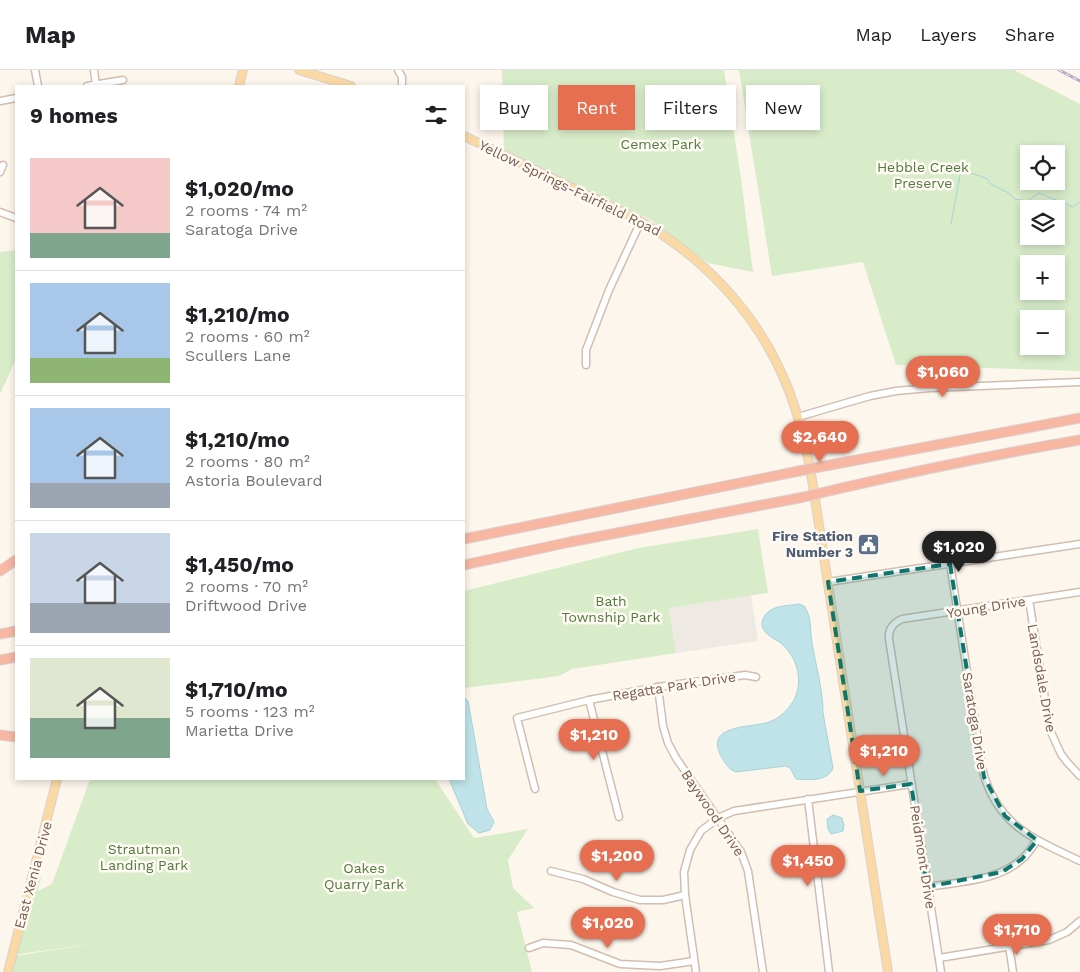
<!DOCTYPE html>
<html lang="en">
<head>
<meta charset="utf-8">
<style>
	:root { --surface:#fff; --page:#f2f2f2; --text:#202124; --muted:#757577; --line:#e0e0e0; --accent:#e76f51 }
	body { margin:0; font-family:"Work Sans",sans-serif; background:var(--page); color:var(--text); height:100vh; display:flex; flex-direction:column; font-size:19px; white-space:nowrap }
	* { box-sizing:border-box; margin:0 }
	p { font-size:16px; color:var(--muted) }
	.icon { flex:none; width:28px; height:28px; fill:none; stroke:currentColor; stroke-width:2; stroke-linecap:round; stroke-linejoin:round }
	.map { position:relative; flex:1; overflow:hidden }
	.details { position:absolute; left:15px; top:15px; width:450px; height:695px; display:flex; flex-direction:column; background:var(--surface); border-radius:0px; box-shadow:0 2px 8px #0003 }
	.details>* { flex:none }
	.guide { position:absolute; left:480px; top:15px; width:475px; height:45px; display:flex; gap:10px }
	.fabs { position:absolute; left:1020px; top:75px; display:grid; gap:10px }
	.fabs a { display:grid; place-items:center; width:45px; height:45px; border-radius:0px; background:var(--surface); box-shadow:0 2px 8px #0003; font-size:25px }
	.price { position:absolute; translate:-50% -42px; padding:0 11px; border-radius:18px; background:var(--accent); color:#fff; font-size:16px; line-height:32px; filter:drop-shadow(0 1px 2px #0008) }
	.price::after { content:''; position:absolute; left:50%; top:30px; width:15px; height:11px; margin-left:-8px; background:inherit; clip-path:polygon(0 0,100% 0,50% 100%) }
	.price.active { background:#222; color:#fff }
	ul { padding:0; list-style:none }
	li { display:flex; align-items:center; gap:15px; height:125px; padding:0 15px }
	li+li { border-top:1px solid var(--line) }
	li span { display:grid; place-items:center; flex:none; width:140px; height:100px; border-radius:0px; color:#555 }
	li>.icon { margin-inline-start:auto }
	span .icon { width:60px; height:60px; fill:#fffc; stroke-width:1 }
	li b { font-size:21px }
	h2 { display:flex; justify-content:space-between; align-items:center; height:60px; padding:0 15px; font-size:21px }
	.chip { padding:0 18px; border-radius:0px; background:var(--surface); box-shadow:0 2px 8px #0003; font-size:18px; line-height:45px }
	.chip.active { background:var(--accent); color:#fff }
	header { display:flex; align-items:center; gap:30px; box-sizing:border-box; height:70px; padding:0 25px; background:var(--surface); border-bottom:1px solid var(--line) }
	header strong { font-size:24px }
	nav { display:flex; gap:28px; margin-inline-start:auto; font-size:18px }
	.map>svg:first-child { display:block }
	.industrial { fill:#efe9e4 }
	.green { fill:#d8ecc9; fill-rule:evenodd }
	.water { fill:#bfe3e8; stroke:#a5d3da }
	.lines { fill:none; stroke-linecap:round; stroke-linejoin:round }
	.stream { stroke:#a5d3da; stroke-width:1 }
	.minor-casing { stroke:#d1beb0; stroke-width:9 }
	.major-casing { stroke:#dad1cd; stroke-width:10 }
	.highway-casing { stroke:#dad1cd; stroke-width:11 }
	.minor { stroke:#fff; stroke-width:6 }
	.major { stroke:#fbd9a5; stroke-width:8 }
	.highway { stroke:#f7b7a3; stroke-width:9 }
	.rail-casing { stroke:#b9a8c9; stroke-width:3 }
	.rail { stroke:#fffaf3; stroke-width:1; stroke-dasharray:4; stroke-linecap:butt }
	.highway-bridge-casing { stroke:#dad1cd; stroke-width:11; stroke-linecap:butt }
	.highway-bridge { stroke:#f7b7a3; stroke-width:9 }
	.marked { fill:#0f766e; fill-opacity:0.2; stroke:#0f766e; stroke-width:4; stroke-dasharray:10 6; stroke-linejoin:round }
	.labels { text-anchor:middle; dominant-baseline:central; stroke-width:5; stroke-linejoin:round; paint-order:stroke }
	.park-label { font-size:14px; fill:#537a41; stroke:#fffaf3 }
	.street-label { font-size:14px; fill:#7a5c4d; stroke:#fffaf3 }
	.service-label { font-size:14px; font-weight:bold; fill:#4e5e75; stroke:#fffaf3; text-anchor:end }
</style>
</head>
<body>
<header>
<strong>Map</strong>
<nav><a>Map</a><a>Layers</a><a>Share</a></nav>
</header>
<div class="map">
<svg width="1080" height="902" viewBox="0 0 1080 902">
	<rect width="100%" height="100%" fill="#fdf6ec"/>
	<path class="industrial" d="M751 525 758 571 676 583 669 538Z"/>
	<g class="green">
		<path d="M502 0H724L741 108 753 202 708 193 651 150 504 81Z"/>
		<path d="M739 0H1014L1080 34V301L896 295 863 192 772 206ZM1029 84H1056V111H1029ZM1029 139H1056V166H1029ZM1029 194H1056V221H1029ZM1029 249H1056V276H1029Z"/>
		<path d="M16 180V289L0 324V182Z"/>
		<path d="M758 459 768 523 669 538 676 583 572 599 559 606 464 618V521L638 478Z"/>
		<path d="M90 709H435L474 768 528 759 508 790 513 818 534 838 517 842 532 902H9L14 886 92 874 12 885 32 803 41 805 38 821 52 814Z"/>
	</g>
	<g class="water">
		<path d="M799 534 804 536C812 546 810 561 812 573 816 597 823 619 823 643L833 698C827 712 809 710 796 709L790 698 786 696 736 702C729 700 724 692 721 686 704 654 752 658 769 652 777 649 785 643 790 636 805 617 799 589 782 574 776 569 768 567 764 560 762 557 761 553 763 549 769 535 786 536 799 534Z"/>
		<path d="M464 627 468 631 470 642 487 739 494 752 490 760 479 763 468 754 449 709H464Z"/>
		<path d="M833 745 842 748 844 755 843 761 831 764 828 759 827 749Z"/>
	</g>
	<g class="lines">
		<path class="stream" d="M951 154 961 100 986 108 992 115 1007 122 1015 129 1027 131 1039 123 1073 137 1080 132"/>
		<defs>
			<g id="minor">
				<path d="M35 0 38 16"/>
				<path d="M94 0 96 15"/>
				<path d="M398 0 402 7V16"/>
				<path d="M87 16 123 10"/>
				<path d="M0 31 16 28"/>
				<path d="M0 102 3 95"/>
				<path d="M0 142 16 148"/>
				<path d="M586 295V280L609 220 641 151"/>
				<path d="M798 347 870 326 896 321 930 318 1080 312"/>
				<path d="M950 494 983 702C998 756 1034 769 1080 791"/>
				<path d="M828 512 1080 474"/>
				<path d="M1029 530 1050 660 1061 684 1067 692 1080 706"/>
				<path d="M658 617 663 656 668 673 676 688 741 782 748 801 763 902"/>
				<path d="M589 630 619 747"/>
				<path d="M535 719 517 648 589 630 658 617 745 605 756 607"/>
				<path d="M808 729 829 902"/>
				<path d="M551 801 583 809 613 822 640 830H663L685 825"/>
				<path d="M927 817C958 812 1000 811 1023 788 1029 783 1033 776 1037 770"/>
				<path d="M1009 876 1013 902"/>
				<path d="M529 878 543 873 571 875 620 894 660 896 694 891"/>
				<path d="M939 888 1049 870 1067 862 1080 851"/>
				<path d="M696 902 685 825 684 802 690 780 701 761 718 748 734 741 911 714"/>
				<path d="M941 902 889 569C888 559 893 553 902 549L1080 522"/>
			</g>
			<g id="major">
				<path d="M299 0 351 16"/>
				<path d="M239 16 243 0"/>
				<path d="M464 66 629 145C707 186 768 253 795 338 801 357 805 377 810 397L888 902"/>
				<path d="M8 902 57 709"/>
			</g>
			<g id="highway">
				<path d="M830 395 1080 348"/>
				<path d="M833 420C915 401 997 384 1080 370"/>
				<path d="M464 469 799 401"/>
				<path d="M464 495 570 472 804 427"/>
				<path d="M0 501 16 490"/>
				<path d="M0 564 16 561"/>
				<path d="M0 590 16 587"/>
				<path d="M0 665 16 667"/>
			</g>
		</defs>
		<use href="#minor" class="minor-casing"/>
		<use href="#major" class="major-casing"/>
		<use href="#highway" class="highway-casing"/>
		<use href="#minor" class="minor"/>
		<use href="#major" class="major"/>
		<use href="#highway" class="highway"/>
		<defs>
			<path id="rail" d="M1059 0 1080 11"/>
		</defs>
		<use href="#rail" class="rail-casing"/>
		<use href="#rail" class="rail"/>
		<defs>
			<g id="highway-bridge">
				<path d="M799 401 830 395"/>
				<path d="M804 427 833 420"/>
			</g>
		</defs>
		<use href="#highway-bridge" class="highway-bridge-casing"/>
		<use href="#highway-bridge" class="highway-bridge"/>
	</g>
	<path class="marked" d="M950 494 984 707 1005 746 1037 770 1022 789 1002 802 927 817 911 714 860 721 828 512Z"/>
	<defs>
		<symbol id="civic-square" viewBox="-11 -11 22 22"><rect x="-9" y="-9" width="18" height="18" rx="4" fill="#5c6f8a" stroke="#fffaf3"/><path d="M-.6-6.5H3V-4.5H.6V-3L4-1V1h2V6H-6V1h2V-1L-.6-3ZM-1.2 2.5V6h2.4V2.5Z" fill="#fff"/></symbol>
	</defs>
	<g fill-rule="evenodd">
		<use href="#civic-square" x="856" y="462" width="25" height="25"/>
	</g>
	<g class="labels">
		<g class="park-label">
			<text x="661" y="74">Cemex Park</text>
			<text x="923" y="97">Hebble Creek<tspan x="923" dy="16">Preserve</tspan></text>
			<text x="611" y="531">Bath<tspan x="611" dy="16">Township Park</tspan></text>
			<text x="144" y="779">Strautman<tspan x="144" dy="16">Landing Park</tspan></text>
			<text x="364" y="798">Oakes<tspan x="364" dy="16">Quarry Park</tspan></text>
		</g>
		<g class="street-label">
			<text transform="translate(570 118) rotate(26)">Yellow Springs-Fairfield Road</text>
			<text transform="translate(986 537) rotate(-9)">Young Drive</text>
			<text transform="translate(1042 608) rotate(80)">Landsdale Drive</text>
			<text transform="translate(674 616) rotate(-9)">Regatta Park Drive</text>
			<text transform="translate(975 651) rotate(81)">Saratoga Drive</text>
			<text transform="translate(713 743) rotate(56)">Baywood Drive</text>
			<text transform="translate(923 787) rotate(81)">Peidmont Drive</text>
			<text transform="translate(33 805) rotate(-75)">East Xenia Drive</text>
		</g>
		<g class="service-label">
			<text x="853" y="466">Fire Station<tspan x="853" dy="16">Number 3</tspan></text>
		</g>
	</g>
</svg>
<div class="fabs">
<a><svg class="icon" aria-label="locate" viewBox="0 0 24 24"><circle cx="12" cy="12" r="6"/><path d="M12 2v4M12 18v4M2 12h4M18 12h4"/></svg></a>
<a><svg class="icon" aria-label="layers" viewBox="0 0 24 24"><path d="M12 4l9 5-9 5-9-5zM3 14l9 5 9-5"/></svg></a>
<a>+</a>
<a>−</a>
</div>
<b class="price" style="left:943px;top:328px">$1,060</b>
<b class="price" style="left:820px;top:393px">$2,640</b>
<b class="price active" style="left:959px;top:503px">$1,020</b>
<b class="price" style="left:594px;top:691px">$1,210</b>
<b class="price" style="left:884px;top:707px">$1,210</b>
<b class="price" style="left:617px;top:812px">$1,200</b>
<b class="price" style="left:808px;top:817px">$1,450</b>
<b class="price" style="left:608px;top:879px">$1,020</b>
<b class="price" style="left:1017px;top:886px">$1,710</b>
<div class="guide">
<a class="chip">Buy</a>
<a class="chip active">Rent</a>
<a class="chip">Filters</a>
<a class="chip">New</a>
</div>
<section class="details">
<h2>9 homes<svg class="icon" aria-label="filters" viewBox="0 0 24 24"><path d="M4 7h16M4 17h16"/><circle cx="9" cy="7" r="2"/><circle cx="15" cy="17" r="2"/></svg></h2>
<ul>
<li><span style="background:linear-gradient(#f6c9c9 75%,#7fa58c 0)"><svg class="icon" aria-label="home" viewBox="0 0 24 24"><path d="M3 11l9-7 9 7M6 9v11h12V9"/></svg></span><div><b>$1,020/mo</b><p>2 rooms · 74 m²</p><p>Saratoga Drive</p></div></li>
<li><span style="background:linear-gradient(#a9c7e8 75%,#8fb573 0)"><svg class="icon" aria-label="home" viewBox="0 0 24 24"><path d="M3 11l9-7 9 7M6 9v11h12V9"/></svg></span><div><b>$1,210/mo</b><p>2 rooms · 60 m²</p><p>Scullers Lane</p></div></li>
<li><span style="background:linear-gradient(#a9c7e8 75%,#9aa5b1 0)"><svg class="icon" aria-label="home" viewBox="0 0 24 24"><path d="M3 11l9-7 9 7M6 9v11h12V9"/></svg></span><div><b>$1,210/mo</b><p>2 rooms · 80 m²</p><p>Astoria Boulevard</p></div></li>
<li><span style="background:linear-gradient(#c9d6e8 70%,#9aa5b1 0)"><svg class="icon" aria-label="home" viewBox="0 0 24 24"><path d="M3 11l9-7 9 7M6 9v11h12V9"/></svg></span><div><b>$1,450/mo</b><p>2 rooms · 70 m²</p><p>Driftwood Drive</p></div></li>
<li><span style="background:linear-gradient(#dfe7d0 60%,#7fa58c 0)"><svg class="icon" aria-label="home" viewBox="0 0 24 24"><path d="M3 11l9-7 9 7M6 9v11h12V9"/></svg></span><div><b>$1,710/mo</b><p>5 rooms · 123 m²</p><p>Marietta Drive</p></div></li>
</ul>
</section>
</div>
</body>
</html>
